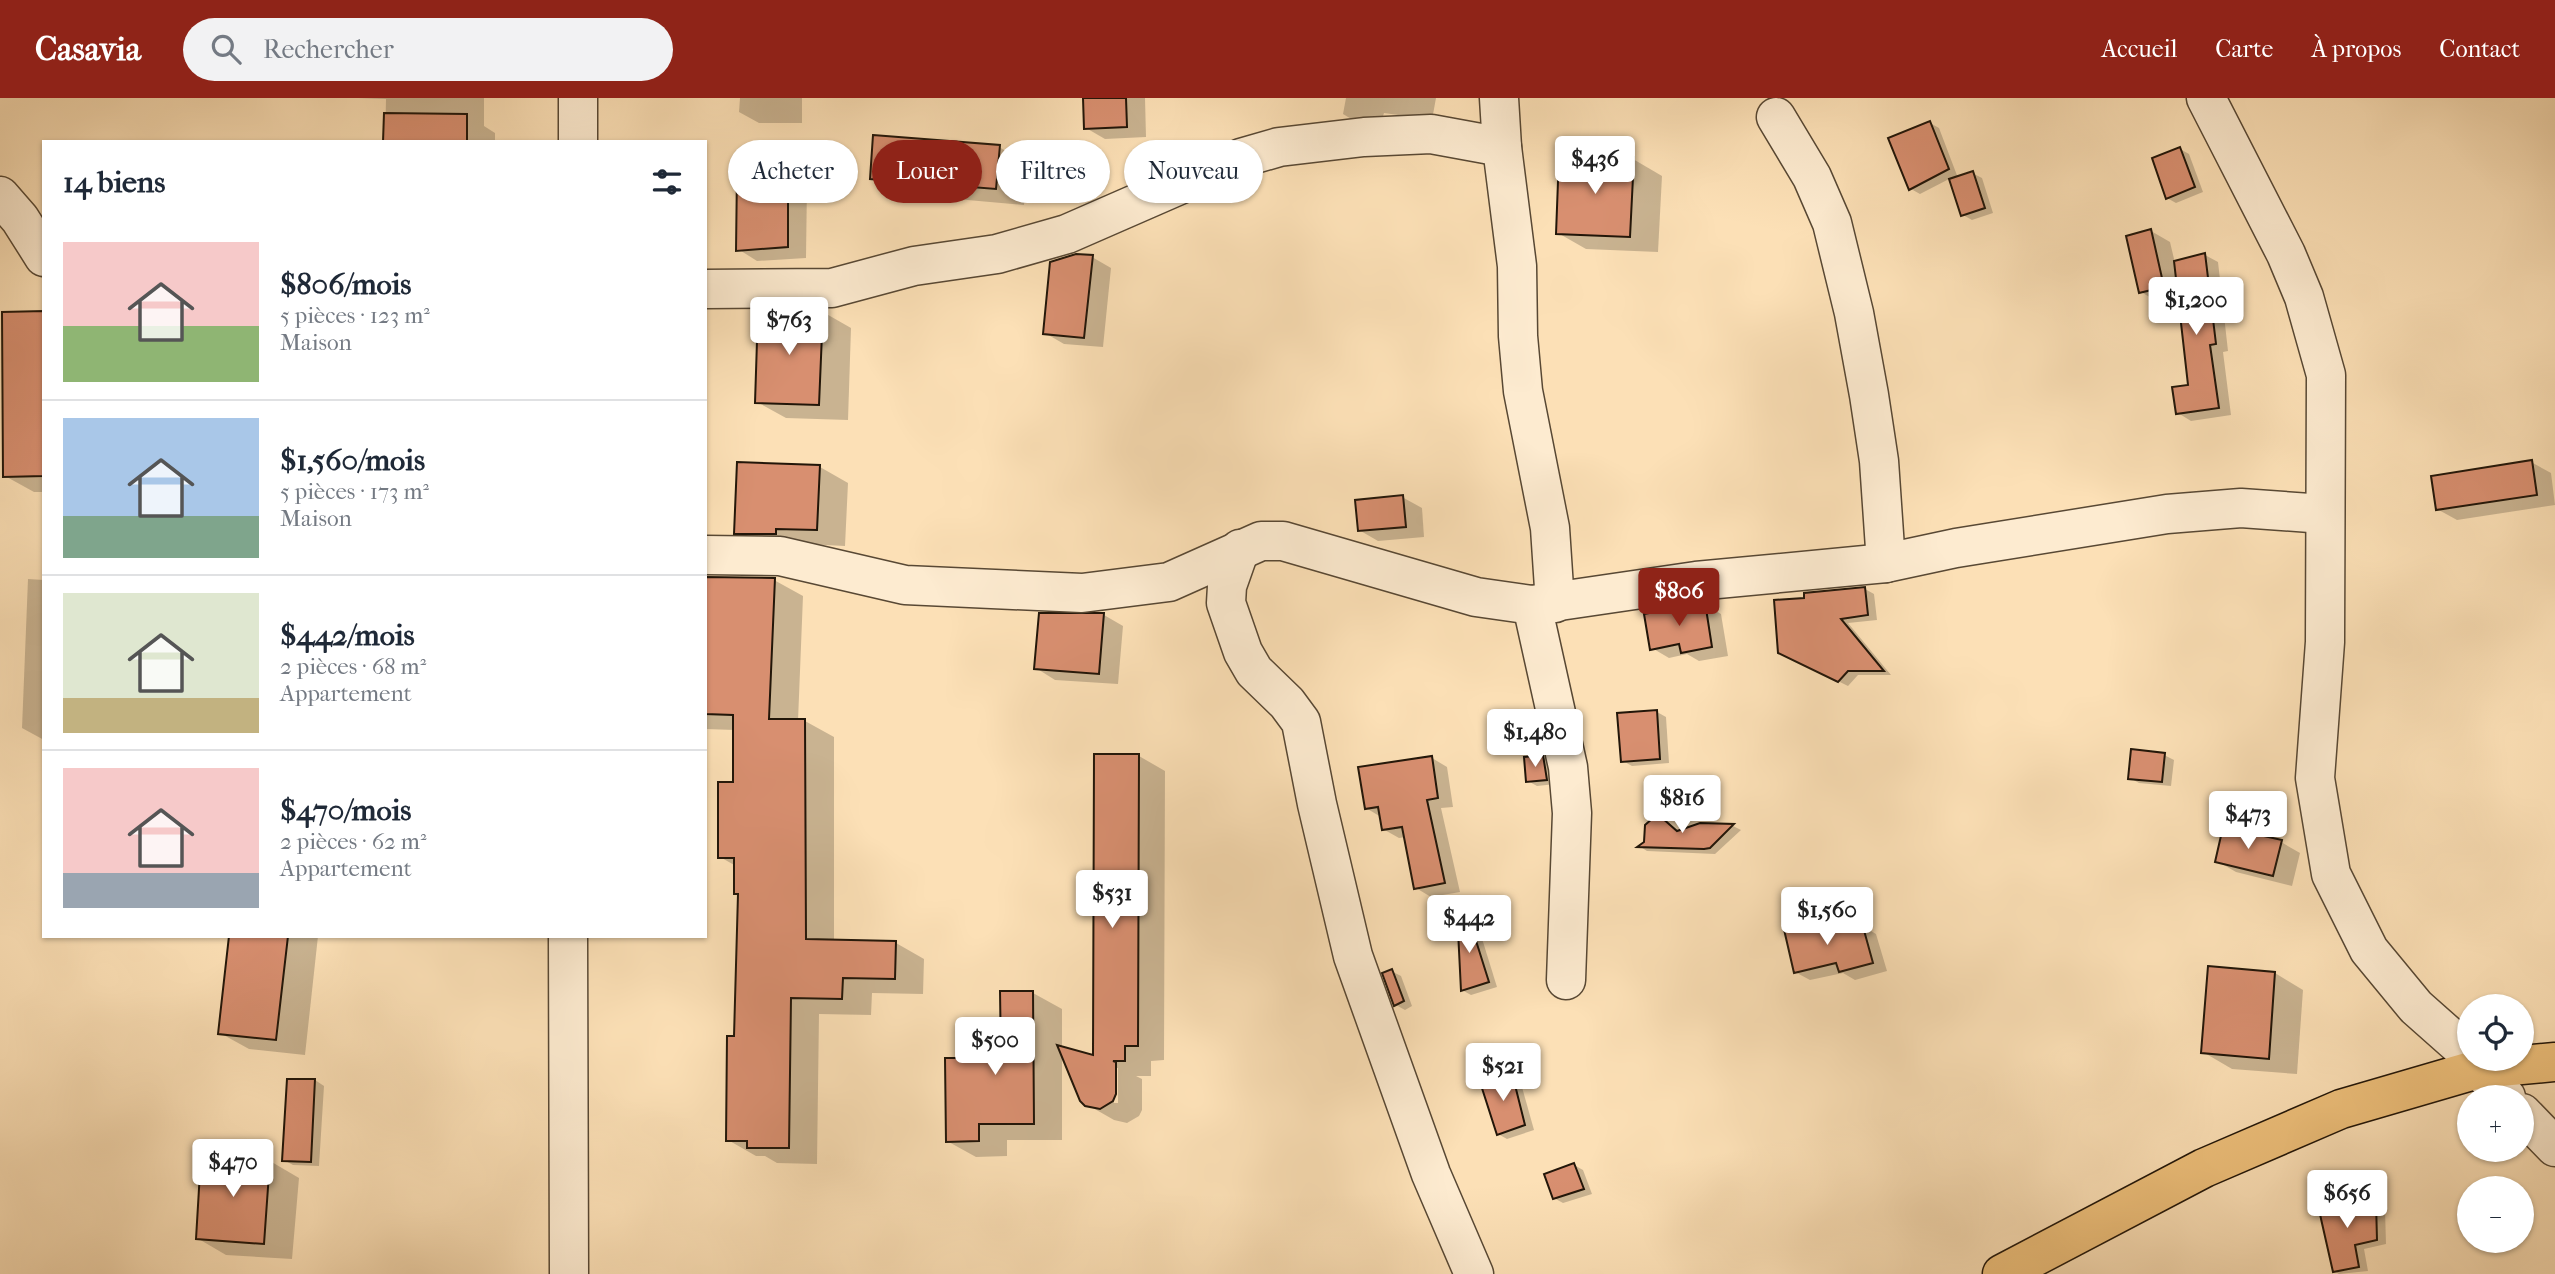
<!DOCTYPE html>
<html lang="fr">
<head>
<meta charset="utf-8">
<style>
	:root { --surface:#fff; --page:#f2f2f3; --text:#1f2937; --muted:#747a83; --line:#e0e1e3; --accent:#8f2418 }
	body { margin:0; font-family:"IM FELL French Canon",serif; background:var(--page); color:var(--text); height:100vh; display:flex; flex-direction:column; font-size:26px; white-space:nowrap }
	* { box-sizing:border-box; margin:0 }
	p { font-size:23px; color:var(--muted) }
	.icon { flex:none; width:38px; height:38px; fill:none; stroke:currentColor; stroke-width:2; stroke-linecap:round; stroke-linejoin:round }
	.map { position:relative; flex:1; overflow:hidden }
	.details { position:absolute; left:42px; top:42px; width:665px; height:798px; display:flex; flex-direction:column; background:var(--surface); border-radius:0px; box-shadow:0 2px 5px #0004 }
	.details>* { flex:none }
	.guide { position:absolute; left:728px; top:42px; width:665px; height:63px; display:flex; gap:14px }
	.controls { position:absolute; left:2457px; top:896px; display:grid; gap:14px }
	.controls a { display:grid; place-items:center; width:77px; height:77px; border-radius:50%; background:var(--surface); box-shadow:0 2px 5px #0004; font-size:35px }
	.price { position:absolute; translate:-50% -60px; padding:0 16px; border-radius:7px; background:#fff; color:#222; font-size:23px; line-height:46px; filter:drop-shadow(0 2px 4px #0008) }
	.price::after { content:''; position:absolute; left:50%; top:42px; width:21px; height:16px; margin-left:-10px; background:inherit; clip-path:polygon(0 0,100% 0,50% 100%) }
	.price.on { background:var(--accent); color:#fff }
	ul { padding:0; list-style:none }
	li { display:flex; align-items:center; gap:21px; height:175px; padding:0 21px }
	li+li { border-top:2px solid var(--line) }
	li span { display:grid; place-items:center; flex:none; width:196px; height:140px; border-radius:0px; color:#555 }
	li>.icon { margin-inline-start:auto }
	span .icon { width:84px; height:84px; fill:#fffc; stroke-width:1 }
	li b { font-size:30px }
	h2 { display:flex; justify-content:space-between; align-items:center; height:84px; padding:0 21px; font-size:30px }
	.tag { padding:0 24px; border-radius:32px; background:var(--surface); box-shadow:0 2px 5px #0004; font-size:24px; line-height:63px }
	.tag.on { background:var(--accent); color:#fff }
	header { display:flex; align-items:center; gap:42px; box-sizing:border-box; height:98px; padding:0 35px; background:var(--accent); color:#fff }
	header strong { font-size:33px }
	nav { display:flex; gap:38px; margin-inline-start:auto; font-size:24px }
	.search { width:490px; height:63px; background:var(--page); display:flex; align-items:center; gap:18px; box-sizing:border-box; padding:0 24px; border-radius:38px; color:var(--muted); font-size:26px }
	.map>svg:first-child { display:block }
	.shadow { fill:#0003; fill-rule:evenodd }
	.building { fill:#d88f70; stroke:#221609; stroke-width:2 }
	.lines { fill:none; stroke-linecap:round; stroke-linejoin:round }
	.minor-casing { stroke:#584834; stroke-width:41 }
	.highway-casing { stroke:#221609; stroke-width:41 }
	.minor { stroke:#fdebd0; stroke-width:38 }
	.highway { stroke:#eec07b; stroke-width:38 }
</style>
</head>
<body>
<header>
<strong>Casavia</strong>
<div class="search"><svg class="icon" aria-label="search" viewBox="0 0 24 24"><circle cx="10" cy="10" r="6"/><path d="M15 15l6 6"/></svg>Rechercher</div>
<nav><a>Accueil</a><a>Carte</a><a>À propos</a><a>Contact</a></nav>
</header>
<div class="map">
<svg width="2555" height="1176" viewBox="0 0 2555 1176">
	<rect width="100%" height="100%" fill="#fce0b6"/>
	<filter id="stains"><feTurbulence type="fractalNoise" baseFrequency=".00286" numOctaves="4"/><feColorMatrix values="0 0 0 0 .2 0 0 0 0 .09 0 0 0 0 .02 0 0 0 .5 -.17"/></filter>
	<radialGradient id="worn" r=".72"><stop offset=".6" stop-color="#630" stop-opacity="0"/><stop offset="1" stop-color="#630" stop-opacity=".3"/></radialGradient>
	<g class="shadow">
		<path d="M358 0H484V28L495 35V44H385L386 1Z"/>
		<path d="M740 0H802V25H759L739 14Z"/>
		<path d="M1085 0H1145L1146 39 1105 41 1086 30Z"/>
		<path d="M1346 0H1436L1432 22 1384 15 1381 25H1358L1343 16Z"/>
		<path d="M1930 25 1939 30 1958 80 1972 75 1982 80 1993 115 1972 122 1963 117 1951 80 1920 96 1911 91Z"/>
		<path d="M999 49 1028 66 1024 107 900 96 871 80Z"/>
		<path d="M2180 51 2189 56 2203 94 2176 105 2167 100Z"/>
		<path d="M1633 61 1662 78 1658 154 1586 151 1558 135Z"/>
		<path d="M788 75 807 86 806 160 757 163 738 151Z"/>
		<path d="M2151 133 2170 144 2175 165 2205 157 2218 164 2228 253 2223 254 2231 317 2191 323 2178 315 2190 288 2180 200 2160 205 2141 194Z"/>
		<path d="M1092 159 1111 170 1103 249 1064 246 1045 235Z"/>
		<path d="M823 214 851 230 848 322 786 320 757 304Z"/>
		<path d="M44 215V394H34L5 378Z"/>
		<path d="M2531 364 2551 375 2555 407 2457 422 2437 411Z"/>
		<path d="M820 369 848 385 845 448 805 446 764 451 735 435Z"/>
		<path d="M1402 399 1422 410 1424 439 1378 443 1359 432Z"/>
		<path d="M705 480 774 482 803 498 798 623H805L834 639V843L896 845 924 861 923 896 872 895 871 917 819 916 817 1066 777 1065 765 1058H756L728 1042 736 940 740 797 736 795V768L720 759 735 686V632L705 631Z"/>
		<path d="M28 481 44 482V642L22 630Z"/>
		<path d="M1865 491 1874 496 1877 522 1848 525 1891 577H1858L1848 588 1789 559 1806 501Z"/>
		<path d="M1704 506 1721 516 1728 558 1699 563 1687 556 1669 560 1652 550Z"/>
		<path d="M1104 517 1123 528 1118 586 1055 582 1036 570Z"/>
		<path d="M1657 614 1666 619 1669 665 1632 668 1623 663Z"/>
		<path d="M2164 657 2174 662 2171 688 2139 685 2130 680Z"/>
		<path d="M1139 658 1165 673 1164 962 1151 963V978H1136L1142 981V1012L1139 1018 1127 1025 1114 1022 1086 1006 1062 953V1042H1007V1058L976 1059 947 1043 1002 962 1033 895 1062 911V950L1094 960ZM1114 970H1118V1005H1114Z"/>
		<path d="M1542 659 1552 664 1556 686 1537 688 1528 683Z"/>
		<path d="M1432 660 1447 669 1453 709 1441 710 1460 794 1431 799 1416 790 1406 739 1399 740 1383 731 1381 719 1366 710Z"/>
		<path d="M1665 723 1679 734 1700 727 1733 728 1741 732 1715 756 1647 753 1639 748 1646 746Z"/>
		<path d="M2281 744 2300 755 2292 788 2236 774 2217 763Z"/>
		<path d="M1465 812 1475 818 1497 889 1471 897 1462 892Z"/>
		<path d="M1807 824 1823 832 1861 827 1876 836 1887 873 1855 882 1843 875 1810 882 1795 874Z"/>
		<path d="M231 838H318L305 957 249 951 220 935Z"/>
		<path d="M2210 870 2275 875 2303 892 2297 976 2232 971 2203 954Z"/>
		<path d="M1391 873 1401 878 1412 908 1405 912 1396 907Z"/>
		<path d="M1511 977 1520 982 1534 1032 1507 1041 1498 1036Z"/>
		<path d="M315 982 324 988 319 1068 293 1067 284 1062 289 983Z"/>
		<path d="M203 1059 270 1063 299 1080 292 1161 226 1157 197 1140Z"/>
		<path d="M1574 1067 1583 1072 1592 1096 1563 1105 1554 1100Z"/>
		<path d="M2359 1106H2376L2385 1111 2386 1146 2364 1151 2368 1173 2339 1176 2334 1173Z"/>
	</g>
	<g class="building">
		<path d="M1083 0H1126L1127 29 1084 31Z"/>
		<path d="M384 15 467 16V44H383Z"/>
		<path d="M1930 23 1949 71 1909 92 1888 40Z"/>
		<path d="M873 37 1000 47 996 91 870 81Z"/>
		<path d="M2180 49 2195 89 2166 101 2152 60Z"/>
		<path d="M1559 57 1634 59 1630 139 1556 136Z"/>
		<path d="M737 73H788V149L736 153Z"/>
		<path d="M1973 73 1985 110 1961 118 1949 81Z"/>
		<path d="M2151 131 2164 189 2139 195 2126 138Z"/>
		<path d="M2205 155 2216 246 2210 247 2219 310 2176 316 2172 289 2188 287 2174 163Z"/>
		<path d="M1076 156 1093 157 1084 240 1043 236 1050 164Z"/>
		<path d="M758 212H823L819 307 755 305Z"/>
		<path d="M44 213V378L3 379 2 214Z"/>
		<path d="M2532 362 2537 397 2436 412 2431 378Z"/>
		<path d="M737 364 820 367 817 432 776 431V436H734Z"/>
		<path d="M1403 397 1406 429 1358 433 1355 402Z"/>
		<path d="M705 479 775 480 769 621H805L806 841 896 843 895 881 843 880 842 901 791 900 789 1050H747V1043H726L727 938H734L738 796H734V760H718V684H733V617L705 616Z"/>
		<path d="M1865 489 1868 517 1841 521 1884 573H1848L1838 584 1778 555 1774 502 1804 500V495Z"/>
		<path d="M1705 504 1712 549 1681 555 1679 546 1650 552 1644 516Z"/>
		<path d="M1039 515H1104L1099 576 1034 571Z"/>
		<path d="M1657 612 1660 661 1621 664 1617 615Z"/>
		<path d="M2131 651 2165 655 2162 684 2128 681Z"/>
		<path d="M1094 656H1139L1138 948H1125V963H1113L1116 964V996L1113 1003 1100 1011 1085 1008 1080 1003 1057 947 1093 957Z"/>
		<path d="M1543 657 1547 682 1526 684 1524 659Z"/>
		<path d="M1432 658 1438 700 1427 702 1445 785 1414 791 1402 729 1382 732 1378 709 1365 711 1358 669Z"/>
		<path d="M1661 719 1677 733 1700 725 1734 726 1710 750 1704 751 1637 749 1644 744 1645 727 1653 720Z"/>
		<path d="M2223 729 2282 742 2273 778 2215 764Z"/>
		<path d="M1466 811 1489 884 1461 893 1457 812Z"/>
		<path d="M1808 822 1810 832 1862 825 1873 865 1839 874 1836 865 1794 875 1783 827Z"/>
		<path d="M229 838H288L276 942 218 936Z"/>
		<path d="M2208 868 2275 874 2269 961 2201 955Z"/>
		<path d="M1392 871 1404 903 1394 908 1382 875Z"/>
		<path d="M1000 893H1033L1034 1026H979V1043L946 1044 945 960H1001Z"/>
		<path d="M1512 975 1525 1027 1497 1037 1480 984Z"/>
		<path d="M287 981H315L311 1064 282 1063Z"/>
		<path d="M201 1057 270 1061 264 1146 196 1141Z"/>
		<path d="M1574 1065 1584 1091 1553 1101 1544 1076Z"/>
		<path d="M2330 1100 2359 1105 2376 1104 2377 1142 2355 1147 2359 1169 2333 1174 2317 1103 2329 1104Z"/>
	</g>
	<g class="lines">
		<defs>
			<g id="minor">
				<path d="M578 0V44"/>
				<path d="M1499 0 1502 49 1517 168 1518 238 1523 293 1550 430 1555 505"/>
				<path d="M2206 0 2286 156 2304 199 2326 277 2325 544 2315 680 2331 776 2369 852 2416 909 2460 948 2469 961"/>
				<path d="M1776 19 1812 79 1832 125 1854 215 1869 297 1879 363 1886 465"/>
				<path d="M0 98 20 121 44 159"/>
				<path d="M705 191 832 190 914 168 997 156 1067 136 1241 60 1279 49 1364 39 1431 36 1502 49"/>
				<path d="M1240 451 1227 488 1226 505 1243 554 1254 573 1287 605 1301 624 1317 706 1353 858 1431 1076 1474 1176"/>
				<path d="M705 457 780 458 905 487 1082 495 1169 484 1261 443H1283L1476 499 1532 507 1696 483 1886 465 1956 450 2167 416 2241 410 2324 416"/>
				<path d="M1532 507 1568 669 1572 715 1566 882"/>
				<path d="M568 838 569 1176"/>
				<path d="M2469 961 2506 999"/>
				<path d="M2522 1015 2555 1049"/>
			</g>
			<path id="highway" d="M2002 1176 2204 1070 2341 1011 2478 971 2555 964"/>
		</defs>
		<use href="#minor" class="minor-casing"/>
		<use href="#highway" class="highway-casing"/>
		<use href="#minor" class="minor"/>
		<use href="#highway" class="highway"/>
	</g>
	<rect width="100%" height="100%" filter="url(#stains)"/>
	<rect width="100%" height="100%" fill="url(#worn)"/>
</svg>
<div class="controls">
<a><svg class="icon" aria-label="locate" viewBox="0 0 24 24"><circle cx="12" cy="12" r="6"/><path d="M12 2v4M12 18v4M2 12h4M18 12h4"/></svg></a>
<a>+</a>
<a>−</a>
</div>
<b class="price" style="left:1595px;top:98px">$436</b>
<b class="price" style="left:2196px;top:239px">$1,200</b>
<b class="price" style="left:789px;top:259px">$763</b>
<b class="price on" style="left:1679px;top:530px">$806</b>
<b class="price" style="left:1535px;top:671px">$1,480</b>
<b class="price" style="left:1682px;top:737px">$816</b>
<b class="price" style="left:2248px;top:753px">$473</b>
<b class="price" style="left:1112px;top:832px">$531</b>
<b class="price" style="left:1827px;top:849px">$1,560</b>
<b class="price" style="left:1469px;top:857px">$442</b>
<b class="price" style="left:995px;top:979px">$500</b>
<b class="price" style="left:1503px;top:1005px">$521</b>
<b class="price" style="left:233px;top:1101px">$470</b>
<b class="price" style="left:2347px;top:1132px">$656</b>
<div class="guide">
<a class="tag">Acheter</a>
<a class="tag on">Louer</a>
<a class="tag">Filtres</a>
<a class="tag">Nouveau</a>
</div>
<section class="details">
<h2>14 biens<svg class="icon" aria-label="filters" viewBox="0 0 24 24"><path d="M4 7h16M4 17h16"/><circle cx="9" cy="7" r="2"/><circle cx="15" cy="17" r="2"/></svg></h2>
<ul>
<li><span style="background:linear-gradient(#f6c9c9 60%,#8fb573 0)"><svg class="icon" aria-label="home" viewBox="0 0 24 24"><path d="M3 11l9-7 9 7M6 9v11h12V9"/></svg></span><div><b>$806/mois</b><p>5 pièces · 123 m²</p><p>Maison</p></div></li>
<li><span style="background:linear-gradient(#a9c7e8 70%,#7fa58c 0)"><svg class="icon" aria-label="home" viewBox="0 0 24 24"><path d="M3 11l9-7 9 7M6 9v11h12V9"/></svg></span><div><b>$1,560/mois</b><p>5 pièces · 173 m²</p><p>Maison</p></div></li>
<li><span style="background:linear-gradient(#dfe7d0 75%,#c2b280 0)"><svg class="icon" aria-label="home" viewBox="0 0 24 24"><path d="M3 11l9-7 9 7M6 9v11h12V9"/></svg></span><div><b>$442/mois</b><p>2 pièces · 68 m²</p><p>Appartement</p></div></li>
<li><span style="background:linear-gradient(#f6c9c9 75%,#9aa5b1 0)"><svg class="icon" aria-label="home" viewBox="0 0 24 24"><path d="M3 11l9-7 9 7M6 9v11h12V9"/></svg></span><div><b>$470/mois</b><p>2 pièces · 62 m²</p><p>Appartement</p></div></li>
</ul>
</section>
</div>
</body>
</html>
